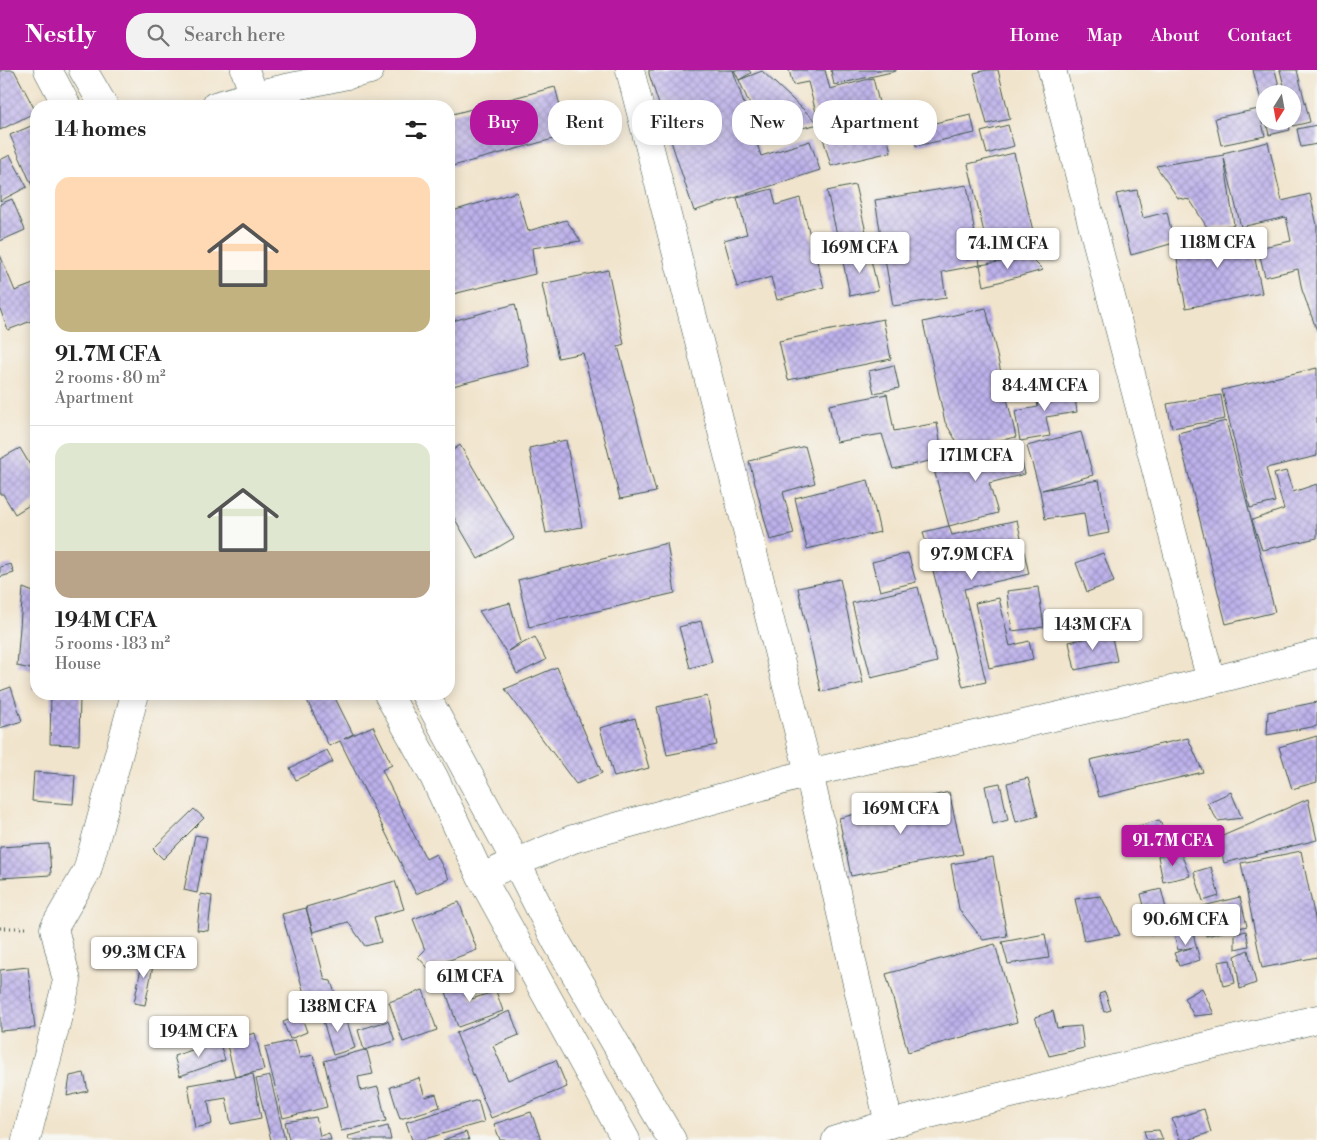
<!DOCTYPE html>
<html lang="en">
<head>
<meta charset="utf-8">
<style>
	:root { --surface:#fff; --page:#f2f2f2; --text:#222; --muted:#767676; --line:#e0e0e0; --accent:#b5179e }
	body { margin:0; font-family:"Libre Bodoni",serif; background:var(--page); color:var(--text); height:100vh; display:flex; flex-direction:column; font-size:19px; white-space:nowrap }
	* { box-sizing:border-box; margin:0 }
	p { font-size:16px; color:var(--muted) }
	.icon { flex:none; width:28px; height:28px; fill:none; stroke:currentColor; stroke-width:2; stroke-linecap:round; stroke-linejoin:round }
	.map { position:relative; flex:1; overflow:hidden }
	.side { position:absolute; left:30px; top:30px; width:425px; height:600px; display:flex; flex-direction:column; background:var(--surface); border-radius:20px; box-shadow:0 2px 12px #0003 }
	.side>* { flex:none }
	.hud { position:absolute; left:470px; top:30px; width:475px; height:45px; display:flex; gap:10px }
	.needle { width:32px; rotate:191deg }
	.fabs { position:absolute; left:1256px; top:15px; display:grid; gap:10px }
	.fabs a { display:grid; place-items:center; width:45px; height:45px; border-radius:50%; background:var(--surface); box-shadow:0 2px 12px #0003; font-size:25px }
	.price { position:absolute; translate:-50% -42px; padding:0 11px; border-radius:5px; background:#fff; color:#222; font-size:16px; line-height:32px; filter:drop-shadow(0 1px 2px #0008) }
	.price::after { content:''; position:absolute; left:50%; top:30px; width:15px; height:11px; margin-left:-8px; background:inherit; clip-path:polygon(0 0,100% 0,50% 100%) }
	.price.current { background:var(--accent); color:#fff }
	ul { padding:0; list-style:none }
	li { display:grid; align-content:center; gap:10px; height:265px; padding:0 25px }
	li+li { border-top:1px solid var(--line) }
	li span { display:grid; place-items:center; height:155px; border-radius:15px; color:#555 }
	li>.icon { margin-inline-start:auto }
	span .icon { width:90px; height:90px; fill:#fffc; stroke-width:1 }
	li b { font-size:21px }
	h2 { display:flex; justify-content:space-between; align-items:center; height:60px; padding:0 25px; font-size:21px }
	.tag { padding:0 18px; border-radius:20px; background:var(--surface); box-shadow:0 2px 12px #0003; font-size:18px; line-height:45px }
	.tag.current { background:var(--accent); color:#fff }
	header { display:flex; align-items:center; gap:30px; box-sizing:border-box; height:70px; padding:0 25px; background:var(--accent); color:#fff }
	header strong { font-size:24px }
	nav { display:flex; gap:28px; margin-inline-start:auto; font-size:18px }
	.search { width:350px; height:45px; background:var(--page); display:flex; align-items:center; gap:12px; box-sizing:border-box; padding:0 18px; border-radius:20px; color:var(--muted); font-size:19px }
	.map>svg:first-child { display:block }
	.building { fill:url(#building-cross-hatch) }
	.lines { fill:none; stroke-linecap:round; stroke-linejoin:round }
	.minor-casing { stroke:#3e564b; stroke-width:29 }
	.path { stroke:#3e564b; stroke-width:3; stroke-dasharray:1 4; stroke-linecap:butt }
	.minor { stroke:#fff; stroke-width:28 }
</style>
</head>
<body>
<header>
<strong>Nestly</strong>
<div class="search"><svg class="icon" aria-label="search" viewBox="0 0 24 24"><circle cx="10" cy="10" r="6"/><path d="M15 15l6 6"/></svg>Search here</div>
<nav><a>Home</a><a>Map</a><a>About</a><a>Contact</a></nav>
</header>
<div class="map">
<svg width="1317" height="1070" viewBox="0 0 1317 1070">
	<defs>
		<pattern id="building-cross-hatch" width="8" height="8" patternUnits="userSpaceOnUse" patternTransform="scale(1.25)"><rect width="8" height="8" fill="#bdb1eb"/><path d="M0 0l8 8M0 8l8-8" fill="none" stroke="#9991bf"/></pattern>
	</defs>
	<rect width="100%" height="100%" fill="#f6f6f2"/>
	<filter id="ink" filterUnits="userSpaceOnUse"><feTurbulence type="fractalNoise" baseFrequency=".02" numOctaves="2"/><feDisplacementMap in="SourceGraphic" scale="10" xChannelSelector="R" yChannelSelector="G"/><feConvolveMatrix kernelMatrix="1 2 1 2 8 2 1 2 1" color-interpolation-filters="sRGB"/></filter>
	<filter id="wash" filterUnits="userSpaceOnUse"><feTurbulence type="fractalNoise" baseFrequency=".0096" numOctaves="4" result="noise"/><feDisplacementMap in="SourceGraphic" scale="20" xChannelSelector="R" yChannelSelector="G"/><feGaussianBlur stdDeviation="1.12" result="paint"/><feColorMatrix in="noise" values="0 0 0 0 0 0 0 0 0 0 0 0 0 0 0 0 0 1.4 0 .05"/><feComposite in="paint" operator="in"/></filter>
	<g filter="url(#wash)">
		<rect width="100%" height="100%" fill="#f1e4cc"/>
		<g id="blocks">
			<g class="building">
				<path d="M0 0H14L36 42 0 60Z"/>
				<path d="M649 0H733L761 86 810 71 820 100 694 141 649 4Z"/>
				<path d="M734 0H749L751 3 739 10 762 1 819 54 808 12 793 15 789 0H825L830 19 873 8 891 82 831 96 819 54 764 67 739 10Z"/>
				<path d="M831 0H896V1L834 15Z"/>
				<path d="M987 0H998L1010 49 987 54 974 3Z"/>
				<path d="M1253 0H1275L1281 24H1265V46Z"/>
				<path d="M1280 0H1297L1310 52 1293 56 1292 51V24H1286Z"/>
				<path d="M555 17 568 65 449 97V45Z"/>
				<path d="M1259 39 1265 66 1221 75 1215 48Z"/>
				<path d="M971 45 975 63 916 76 912 58Z"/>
				<path d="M1266 51H1288L1290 60 1269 65Z"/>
				<path d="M1008 55 1014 76 987 84 981 62Z"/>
				<path d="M1317 55V74L1301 77 1297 59Z"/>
				<path d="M31 56 36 68V125L10 65Z"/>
				<path d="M1268 72 1282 131 1310 124 1317 155V261L1302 220 1298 199 1265 207 1258 178 1291 171 1286 147 1241 157 1224 88 1234 155 1208 159 1190 130 1178 128 1156 96 1224 85 1223 83Z"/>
				<path d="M1014 83 1036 173 989 184 968 94Z"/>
				<path d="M10 85 27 117 0 131V90Z"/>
				<path d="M855 115 866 162 838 169 827 121Z"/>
				<path d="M967 115 980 195 942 202 946 228 893 236 875 130Z"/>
				<path d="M772 119 776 135 800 128 824 217 777 230 771 207 737 217 724 170 747 164 737 128Z"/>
				<path d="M1137 120 1143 148 1167 142 1174 173 1131 185 1116 124Z"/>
				<path d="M517 122 528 161 566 150 581 171 532 178 535 204 449 225V142Z"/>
				<path d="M12 129 25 160 0 171V134Z"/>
				<path d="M1249 160 1262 223 1186 238 1174 173Z"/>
				<path d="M869 181 878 220 850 226 842 187Z"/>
				<path d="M0 185 15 221 36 213V249L8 260 0 239Z"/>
				<path d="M1030 187 1043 200 984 216 980 195Z"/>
				<path d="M608 200 624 274 618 276 656 422 620 429 583 283 558 288 542 214Z"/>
				<path d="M515 234 529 296 449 317V252Z"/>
				<path d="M986 238 1016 367 961 379 945 352 923 252Z"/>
				<path d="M883 249 891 289 788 310 779 271Z"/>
				<path d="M894 295 899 318 874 323 869 301Z"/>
				<path d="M1317 298V386L1266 398 1275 432 1250 438 1222 320Z"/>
				<path d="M1073 314 1077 342 1046 347 1050 366 1020 371 1015 341 1038 337 1035 321Z"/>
				<path d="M887 324 894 361 937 353 943 388 893 399 882 364 836 372 829 335Z"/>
				<path d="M1221 325 1225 349 1172 358 1167 334Z"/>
				<path d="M1226 351 1275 542 1226 554 1178 363Z"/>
				<path d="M1081 362 1093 405 1042 420 1099 410 1109 463 1088 467 1084 443 1045 449 1040 421 1027 376Z"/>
				<path d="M566 370 582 457 546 463 529 378Z"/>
				<path d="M1017 373 1025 404 989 413 998 443 949 456 933 396Z"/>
				<path d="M460 375 514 468 478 489 449 439V383Z"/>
				<path d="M805 376 815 413 783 422 794 464 770 470 749 391Z"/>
				<path d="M20 378 36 405V431L15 444 3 424H0V389Z"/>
				<path d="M1286 401 1293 422 1317 414V468L1262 480 1252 450 1284 439 1274 404Z"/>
				<path d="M868 410 880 462 807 479 795 428Z"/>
				<path d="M1017 450 1029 504 964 519 986 612 963 617 923 462 949 456 952 465Z"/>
				<path d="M667 473 675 523 529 557 518 510Z"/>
				<path d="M908 483 916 512 880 521 872 492Z"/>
				<path d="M1103 483 1114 512 1087 522 1076 493Z"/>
				<path d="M11 494 14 503 0 507V497Z"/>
				<path d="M840 509 863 613 821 622 798 518Z"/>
				<path d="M918 517 937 592 871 608 852 533Z"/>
				<path d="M1038 517 1044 557 1012 561 1007 521Z"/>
				<path d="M23 518 36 523V620H32L35 600 17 596Z"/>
				<path d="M999 528 1010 576 1029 571 1033 589 989 598 975 533Z"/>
				<path d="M510 533 521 572 508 581 535 567 546 590 517 604 506 582 479 541Z"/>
				<path d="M701 551 712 592 690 598 679 557Z"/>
				<path d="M1111 563 1117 591 1075 600 1069 572Z"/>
				<path d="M557 597 602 703 576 714 505 619Z"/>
				<path d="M11 617 22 651 0 658V621Z"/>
				<path d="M51 624H80L79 675 50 674Z"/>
				<path d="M304 624H333L353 664 344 669 373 656 392 695 382 700 426 789 436 784 449 809 416 824 340 671 329 676Z"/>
				<path d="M707 626 717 675 667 685 657 637Z"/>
				<path d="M1317 632V656L1267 665 1268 642Z"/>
				<path d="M635 648 649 698 614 707 600 658Z"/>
				<path d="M1317 666V712L1292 719 1279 677Z"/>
				<path d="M1188 668 1203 702 1099 727 1090 690Z"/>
				<path d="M327 680 333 692 296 710 290 698Z"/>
				<path d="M34 702 75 705 73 734 32 731Z"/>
				<path d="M1028 708 1038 746 1016 752 1007 713Z"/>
				<path d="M1000 713 1008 750 993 754 985 716Z"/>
				<path d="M949 722 963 784 851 806 839 748Z"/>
				<path d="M1231 722 1242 748 1218 751 1207 733Z"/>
				<path d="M1308 729 1317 770 1224 793 1218 768Z"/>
				<path d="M194 739 204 748 163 789 153 779Z"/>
				<path d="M1159 750 1173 775 1147 783 1135 757Z"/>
				<path d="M195 765 207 767 197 823 184 820Z"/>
				<path d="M49 774 51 805 0 808V777Z"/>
				<path d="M1301 781 1317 858V887L1262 898 1241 793Z"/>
				<path d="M1181 784 1190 806 1163 812 1158 786Z"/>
				<path d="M993 787 1007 866 983 870 959 839 951 794Z"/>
				<path d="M1211 797 1219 826 1203 831 1194 802Z"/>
				<path d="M395 811 404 839 374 847 381 872 365 876 348 852 313 862 306 837Z"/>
				<path d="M1161 819 1168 846 1190 840 1193 852 1151 863 1141 824Z"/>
				<path d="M201 824 212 826 208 861 197 860Z"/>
				<path d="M1101 826 1120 865 1084 871 1075 829Z"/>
				<path d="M1240 827 1247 856 1206 866 1199 837Z"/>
				<path d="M459 832 477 880 428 898 418 887 425 880 413 849Z"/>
				<path d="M306 838 325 910 331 911 337 930 308 938 282 844Z"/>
				<path d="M1192 857 1196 876 1200 890 1179 896 1174 883 1194 877 1178 880 1173 860Z"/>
				<path d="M1246 861 1249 876 1235 879V864Z"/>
				<path d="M1045 864 1049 888 1008 894 1002 872Z"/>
				<path d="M995 874 1017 952 908 982 886 904Z"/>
				<path d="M1248 880 1256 913 1240 919 1235 886Z"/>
				<path d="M144 883 155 886 145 935 134 933Z"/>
				<path d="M1230 890 1235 913 1223 916 1218 892Z"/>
				<path d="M28 897 35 958 0 961V900Z"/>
				<path d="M465 906 472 929 496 921 503 941 458 957 443 913Z"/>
				<path d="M1202 918 1214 944 1194 946 1184 928Z"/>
				<path d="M423 920 437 960 403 972 389 932Z"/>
				<path d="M1105 922 1111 940 1104 942 1099 924Z"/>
				<path d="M344 941 355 978 333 985 322 947Z"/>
				<path d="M510 941 519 965 493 976 508 1010 556 990 567 1017 491 1048 456 963Z"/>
				<path d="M1053 941 1057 958 1081 956 1084 978 1049 986 1035 947Z"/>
				<path d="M301 945 307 962 290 969 283 952Z"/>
				<path d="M388 951 395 971 364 980 358 960Z"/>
				<path d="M255 963 264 1000 235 1007 226 971Z"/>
				<path d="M295 970 300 988 313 985 327 1037 283 1048 265 977Z"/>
				<path d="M219 971 225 990 180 1006 174 986Z"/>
				<path d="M364 980 367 981 373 1004 358 1007 361 1021 378 1017 386 1051 341 1061 324 991Z"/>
				<path d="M84 1003 88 1021 67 1026 70 1006Z"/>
				<path d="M253 1004 261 1048 231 1054 226 1028 208 1031 212 1054 195 1058 188 1015Z"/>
				<path d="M270 1006 285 1070H271L256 1009Z"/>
				<path d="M419 1008 425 1027 436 1024 440 1037 400 1049 390 1017Z"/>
				<path d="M478 1030 484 1052 421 1070H412L406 1052Z"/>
				<path d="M1204 1039 1211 1062 1188 1070H1180L1172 1049Z"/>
				<path d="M531 1042 541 1070H500L494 1054Z"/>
				<path d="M316 1047 320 1066 329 1063 331 1070H289L285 1052Z"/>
				<path d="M388 1056 391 1070H349L348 1066Z"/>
				<path d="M1159 1060 1163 1070H1147L1144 1061Z"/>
				<path d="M466 1062 469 1070H443Z"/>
			</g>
		</g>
	</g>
	<g filter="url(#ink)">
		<use href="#blocks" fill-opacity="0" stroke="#3e564b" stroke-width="1"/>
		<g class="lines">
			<defs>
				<g id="minor">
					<path d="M48 0 67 36"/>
					<path d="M83 0 104 36"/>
					<path d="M245 0 254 25"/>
					<path d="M630 0 809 703 889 1054"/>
					<path d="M1052 0 1211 611"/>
					<path d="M215 36 254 25 370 0"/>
					<path d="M388 624 434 707 481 807 626 1070"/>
					<path d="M425 624 516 792 556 871 672 1070"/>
					<path d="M481 807 573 769 809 703 1211 611 1317 584"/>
					<path d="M26 1070 67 911 54 858 87 801 135 624"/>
					<path d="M836 1070 889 1054 1317 949"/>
				</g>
			</defs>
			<use href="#minor" class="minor-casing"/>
			<path class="path" d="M0 858H26"/>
			<use href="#minor" class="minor"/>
		</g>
	</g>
</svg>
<div class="fabs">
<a><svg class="needle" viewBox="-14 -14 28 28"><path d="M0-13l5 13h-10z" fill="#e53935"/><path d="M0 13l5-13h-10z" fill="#767676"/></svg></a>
</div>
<b class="price" style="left:1218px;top:199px">118M CFA</b>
<b class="price" style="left:1008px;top:200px">74.1M CFA</b>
<b class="price" style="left:860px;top:204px">169M CFA</b>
<b class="price" style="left:1045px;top:342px">84.4M CFA</b>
<b class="price" style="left:976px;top:412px">171M CFA</b>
<b class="price" style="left:972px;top:511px">97.9M CFA</b>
<b class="price" style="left:1093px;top:581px">143M CFA</b>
<b class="price" style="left:901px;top:765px">169M CFA</b>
<b class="price current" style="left:1173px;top:797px">91.7M CFA</b>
<b class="price" style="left:1186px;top:876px">90.6M CFA</b>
<b class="price" style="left:144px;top:909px">99.3M CFA</b>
<b class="price" style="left:470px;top:933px">61M CFA</b>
<b class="price" style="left:338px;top:963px">138M CFA</b>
<b class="price" style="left:199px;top:988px">194M CFA</b>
<div class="hud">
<a class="tag current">Buy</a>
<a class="tag">Rent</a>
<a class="tag">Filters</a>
<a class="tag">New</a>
<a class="tag">Apartment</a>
</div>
<section class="side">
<h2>14 homes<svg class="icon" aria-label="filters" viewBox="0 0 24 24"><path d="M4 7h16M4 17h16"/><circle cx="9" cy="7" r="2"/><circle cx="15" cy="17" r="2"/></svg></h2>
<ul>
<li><span style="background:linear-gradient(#ffd9b3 60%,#c2b280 0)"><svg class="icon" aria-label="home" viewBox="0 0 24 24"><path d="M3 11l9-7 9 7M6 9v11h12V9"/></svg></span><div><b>91.7M CFA</b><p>2 rooms · 80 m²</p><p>Apartment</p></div></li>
<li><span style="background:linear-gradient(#dfe7d0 70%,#b9a48a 0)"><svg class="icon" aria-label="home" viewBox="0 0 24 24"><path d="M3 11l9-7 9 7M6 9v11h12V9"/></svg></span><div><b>194M CFA</b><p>5 rooms · 183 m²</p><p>House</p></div></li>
</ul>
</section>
</div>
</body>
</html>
